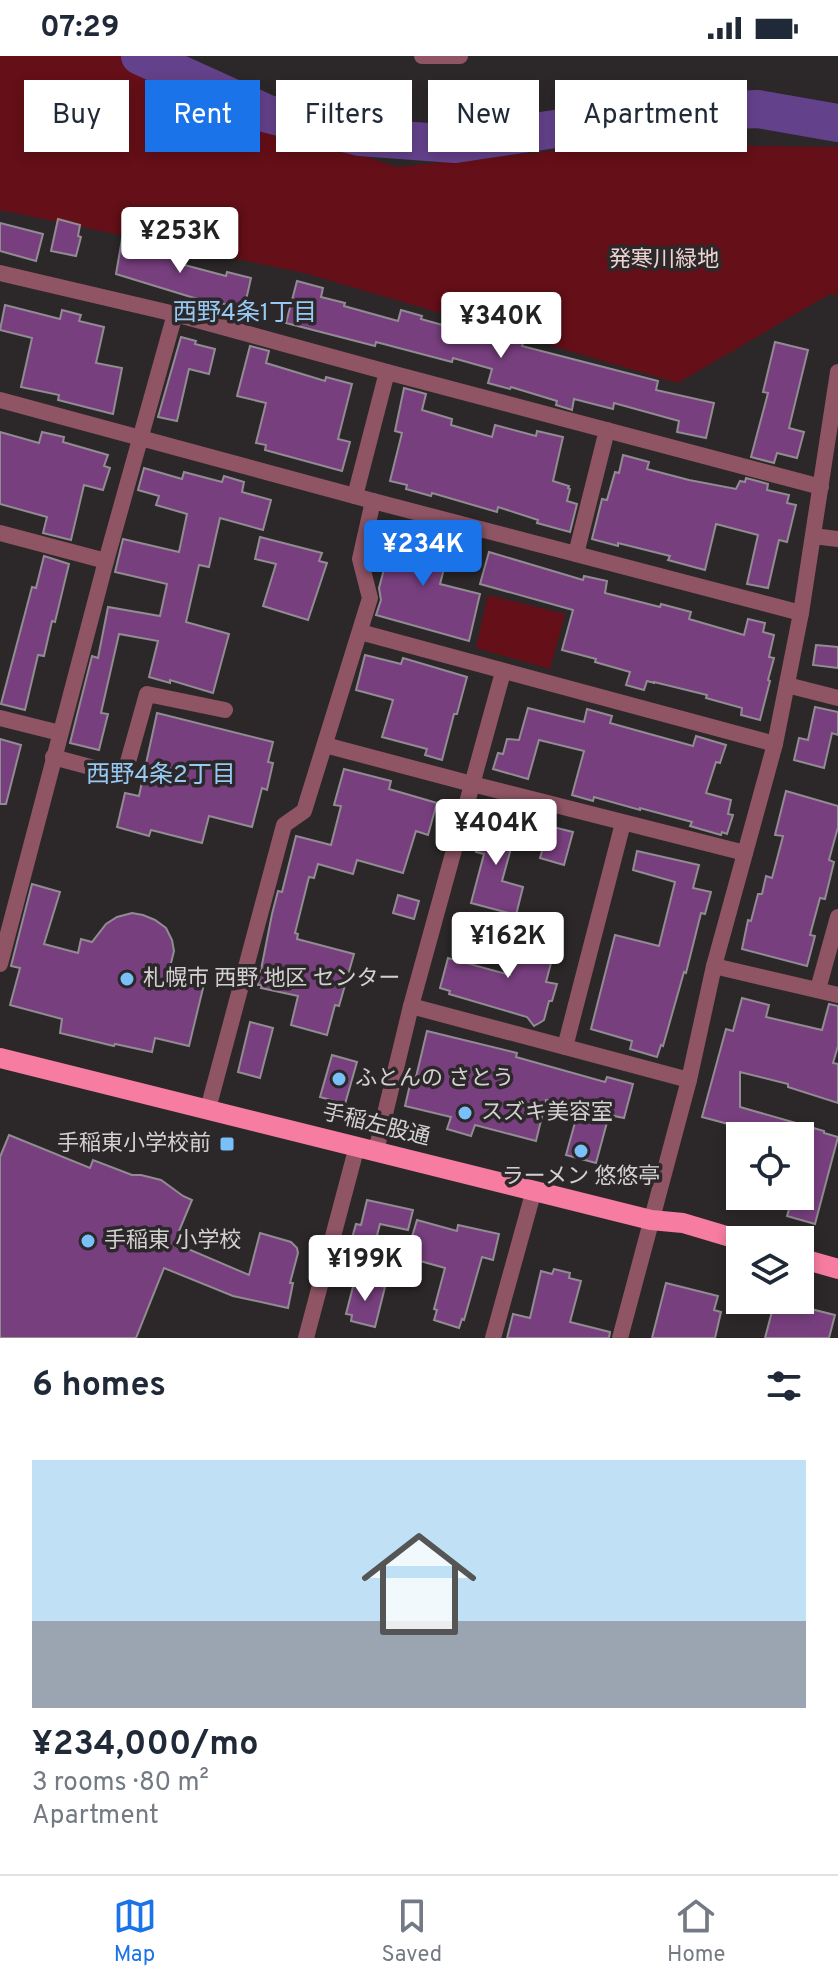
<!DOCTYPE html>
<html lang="en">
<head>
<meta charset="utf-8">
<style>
	:root { --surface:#fff; --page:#f2f2f3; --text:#1f2937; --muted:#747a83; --line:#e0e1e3; --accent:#1a73e8 }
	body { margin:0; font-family:Overpass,"Noto Sans JP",sans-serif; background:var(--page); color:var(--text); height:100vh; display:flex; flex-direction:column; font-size:30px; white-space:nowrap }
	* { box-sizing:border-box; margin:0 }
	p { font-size:26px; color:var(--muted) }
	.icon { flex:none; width:44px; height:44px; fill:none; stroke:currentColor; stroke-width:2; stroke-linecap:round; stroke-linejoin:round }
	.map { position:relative; height:1282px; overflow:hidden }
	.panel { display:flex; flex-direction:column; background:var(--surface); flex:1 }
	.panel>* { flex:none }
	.banner { position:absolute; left:24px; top:24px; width:790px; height:72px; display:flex; gap:16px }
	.fabs { position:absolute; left:726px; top:1066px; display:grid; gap:16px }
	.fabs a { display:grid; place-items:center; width:88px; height:88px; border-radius:0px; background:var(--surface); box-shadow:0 4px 12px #0003; font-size:40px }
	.price { position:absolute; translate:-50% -68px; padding:0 18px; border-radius:8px; background:#fff; color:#222; font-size:26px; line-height:52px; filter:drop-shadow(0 2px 4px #0008) }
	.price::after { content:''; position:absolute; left:50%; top:48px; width:24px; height:18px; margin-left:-12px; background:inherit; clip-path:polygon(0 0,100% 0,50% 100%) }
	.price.active { background:var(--accent); color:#fff }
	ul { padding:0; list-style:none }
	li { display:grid; align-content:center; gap:16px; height:424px; padding:0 32px }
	li span { display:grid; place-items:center; height:248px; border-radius:0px; color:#555 }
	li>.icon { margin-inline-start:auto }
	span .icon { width:144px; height:144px; fill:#fffc; stroke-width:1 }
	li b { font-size:34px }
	h2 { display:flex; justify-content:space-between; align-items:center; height:96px; padding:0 32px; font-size:34px }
	.tag { padding:0 28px; border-radius:0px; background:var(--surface); box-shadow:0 4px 12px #0003; font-size:28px; line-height:72px }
	.tag.active { background:var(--accent); color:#fff }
	.status { display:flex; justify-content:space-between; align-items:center; height:56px; padding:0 40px; background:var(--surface); direction:ltr }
	.status svg { height:22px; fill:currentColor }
	.tabs { display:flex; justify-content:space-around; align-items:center; height:112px; border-top:2px solid var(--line); background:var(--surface); font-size:22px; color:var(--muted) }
	.tabs a { display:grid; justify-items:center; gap:4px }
	.tabs .active { color:var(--accent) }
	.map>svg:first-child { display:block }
	.green { fill:#650f18 }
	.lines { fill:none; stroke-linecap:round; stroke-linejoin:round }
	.river { stroke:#64428b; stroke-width:38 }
	.building { fill:#783f7f; stroke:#908c91; stroke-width:2 }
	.minor { stroke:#905565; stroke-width:16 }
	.primary { stroke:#f67da1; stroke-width:20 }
	.poi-dot { fill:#79bff8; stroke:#2c282a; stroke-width:3 }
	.labels { text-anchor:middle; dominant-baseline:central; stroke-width:7; stroke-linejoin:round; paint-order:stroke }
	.park-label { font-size:22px; fill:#edd3d1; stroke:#2c282a }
	.poi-label { font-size:22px; fill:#d3d0d2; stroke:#2c282a; text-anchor:start }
	.street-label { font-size:22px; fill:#d3d0d2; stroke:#2c282a }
	.neighbourhood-label { font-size:24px; fill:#97c9f3; stroke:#2c282a }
</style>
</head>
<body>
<div class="status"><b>07:29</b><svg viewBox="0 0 49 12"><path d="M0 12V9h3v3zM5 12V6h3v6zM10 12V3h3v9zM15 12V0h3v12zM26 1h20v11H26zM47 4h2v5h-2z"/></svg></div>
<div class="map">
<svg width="838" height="1282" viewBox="0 0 838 1282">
	<rect width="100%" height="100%" fill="#2c282a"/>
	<g class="green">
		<path d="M0 0H147L159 32 397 111 620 88 838 91V239L830 238 678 327 304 217 0 154Z"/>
		<path d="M488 539 565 558 550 613 476 592Z"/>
	</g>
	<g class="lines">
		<path class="river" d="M140 0 268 58 360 81 455 88 662 57 758 53 838 67"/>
	</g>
	<g class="building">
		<path d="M58 163 80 169 78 180 81 181 76 200 51 195Z"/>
		<path d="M0 167 43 178 36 205 0 195Z"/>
		<path d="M122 183 179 197 177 207 226 220 227 216 251 222 244 253 205 243 204 245 116 218Z"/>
		<path d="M297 225 323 232 321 241 345 247 344 250 398 265 401 254 422 260 421 263 471 277 473 271 524 285 522 290 658 325 656 334 714 347 706 382 677 376 679 365 614 347 613 353 574 343 572 354 556 349 557 345 511 331 510 333 488 327 492 313 453 302 452 306 376 286 375 290 286 267Z"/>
		<path d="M5 249 60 263 62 254 81 259 79 265 104 271 96 307 122 312 113 358 58 344 59 339 21 331 32 282 0 274Z"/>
		<path d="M181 281 196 285 195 288 215 293 209 318 189 313 177 365 158 361Z"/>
		<path d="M775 286 808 294 789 372 804 376 797 402 777 397 774 407 751 401 768 337 763 336Z"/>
		<path d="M250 290 269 295 266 307 325 325 326 321 352 328 338 383 350 386 342 415 265 394 266 389 256 387 266 347 237 340Z"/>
		<path d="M404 332 426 338 422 354 452 363 451 369 492 381 495 369 536 380 537 375 563 381 553 425 569 430 568 432 570 433 567 445 577 448 570 476 537 467 538 464 498 451 497 456 432 437 431 440 406 433 407 429 390 425 402 377 395 375Z"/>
		<path d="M0 376 39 387 42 376 64 381 63 386 108 399 104 410 110 412 103 434 84 429 71 484 43 477 47 461 0 448Z"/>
		<path d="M623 399 649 406 647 413 689 424 736 433 740 425 745 426 746 422 768 428 767 434 789 439 787 447 796 449 787 486 779 484 768 532 747 528 758 479 716 468 705 514 668 504 670 500 618 487V490L592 483 602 443 607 444 615 416 619 417Z"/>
		<path d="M144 412 182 423 184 416 222 426 224 420 244 426 242 436 271 444 263 474 220 462 209 511 199 509 186 566 229 578 213 637 170 624V627L149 621 158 585 119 578 101 657 108 658 99 694 70 687 92 600 98 602 108 551 160 560 167 528 115 516 123 483 179 496 187 458 156 449 159 440 138 434Z"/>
		<path d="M377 479 422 490 425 479 451 486 440 528 480 538 469 585 376 559 381 544 379 532 386 506 372 502Z"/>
		<path d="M260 481 322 497 319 505 327 507 308 564 263 550 276 508 255 503Z"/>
		<path d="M489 496 583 524 584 520 607 525 605 537 660 551 661 548 691 556 689 563 744 579 748 563 765 567 763 576 774 579 769 601 774 602 768 624 770 625 760 664 741 659 742 652 706 642 707 639 654 626V627L647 625 644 634 626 629 630 616 595 606 596 603 562 594 573 554 480 528Z"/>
		<path d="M44 500 69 508 55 566 52 565 44 600 38 599 25 654 1 648 32 531 36 532Z"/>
		<path d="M816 589 838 591V612L813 609Z"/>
		<path d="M365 599 401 608 403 602 467 621 457 658H454L442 704 425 699 427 693 382 681 393 644 356 634Z"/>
		<path d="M815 651 838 656V679L832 677 824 712 794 704 799 682 808 684Z"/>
		<path d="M528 652 584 666 587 653 612 660 610 667 693 690 696 680 726 689 720 707 716 706 706 737 731 744 728 758 733 759 727 778 722 776 721 779 690 770 692 766 640 752V754L594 741 593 745 572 739 584 695 539 684 528 723 493 713 498 697 503 698 507 683 519 684Z"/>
		<path d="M157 657 273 686 268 706 273 707 267 734 262 732 252 771 209 760 202 787 151 774 149 780 117 771 125 737 139 740Z"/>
		<path d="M0 683 21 689 6 748H0Z"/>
		<path d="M344 713 391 725 389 733 437 747 428 779 416 775 403 817 357 804 353 818 318 808 314 822 309 821 295 877 298 878 297 883 354 898 339 950 335 949 327 979 291 969 298 940 261 932 262 929H258L272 858 278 835 282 836 296 780 331 789 341 750 334 749Z"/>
		<path d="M786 735 838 750V771L829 804 834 806 825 843 820 842 810 879 815 880 807 910 742 893 748 864 751 865 758 838H762L766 820 772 822 783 780 775 779Z"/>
		<path d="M487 754 506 759 504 769 512 771 508 784 513 785 502 825 523 831 516 859 471 847 484 798 476 796Z"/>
		<path d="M549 770 573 776 564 809 540 802Z"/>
		<path d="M637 795 699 809 693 832 711 836 705 858 701 857 686 917 684 916 663 990 661 989 657 1001 630 993 632 985 591 973 615 879 659 890 675 826 633 814Z"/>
		<path d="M32 828 60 836 44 888 78 897 81 883 92 886 106 868 117 861 132 857 143 859 155 864 166 872 172 884 174 895 168 919 204 928 189 990 155 982 152 996 115 988 114 990 60 977 62 963 10 949 20 912 11 910Z"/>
		<path d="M398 839 419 845 414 863 393 857Z"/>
		<path d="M525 867 546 872 541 889 550 901 551 907 546 926 557 928 552 945H549L544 964 541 966 534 970 527 961 449 938 450 935 440 932 448 902 510 919Z"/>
		<path d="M742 942 769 949 766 961 822 974 829 948 838 950V990L833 1007 838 1008V1047L788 1031V1028L740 1016V1051L824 1075V1077L838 1081 815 1168 787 1160 793 1140H800V1115L807 1090 800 1088V1080H740L743 1072 702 1061 726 973 733 975Z"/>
		<path d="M250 966 273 972 260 1022 238 1016Z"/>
		<path d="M427 975 517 997 516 1001 605 1026 607 1021 633 1028 624 1062 609 1059 596 1107 566 1099 579 1052 546 1044 536 1085 475 1069 471 1080 447 1073 451 1061 405 1050 412 1020 416 1021Z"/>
		<path d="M332 999 357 1006 345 1048 320 1041Z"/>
		<path d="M9 1079 90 1112 93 1104 132 1119H141L161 1124 183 1140 192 1144 174 1187 249 1219 260 1177 291 1186 297 1192 298 1197 290 1227H293L288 1252 233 1240 164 1212 136 1282H0V1101Z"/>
		<path d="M367 1144 413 1154 408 1174 380 1168 369 1210 346 1203 356 1168 361 1169Z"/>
		<path d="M417 1164 457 1175 458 1169 499 1178 493 1204 482 1201 464 1264 462 1263 459 1272 434 1264 437 1254 434 1253 445 1212 406 1201Z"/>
		<path d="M554 1213 570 1217 569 1222 581 1225 570 1266 610 1276 609 1282H507L513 1258 530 1262 541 1215 552 1218Z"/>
		<path d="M355 1223 385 1231 375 1271 351 1265 352 1259 346 1258Z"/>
		<path d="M666 1227 718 1240 714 1254 721 1256 715 1282H652Z"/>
		<path d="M775 1244 835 1259 829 1282H765Z"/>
	</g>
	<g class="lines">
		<g class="minor">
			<path d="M422 0H460"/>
			<path d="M0 217 175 258"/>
			<path d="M0 344 373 445 801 557"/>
			<path d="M355 440 387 316"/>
			<path d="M0 477 106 505"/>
			<path d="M813 480 838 483"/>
			<path d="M576 498 607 374"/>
			<path d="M360 576 775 688"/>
			<path d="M787 629 838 642"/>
			<path d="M0 662 60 677"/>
			<path d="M325 689 472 728 745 797"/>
			<path d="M53 701 124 720 147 638 225 654"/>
			<path d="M0 908 106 505 175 258 387 316 821 431"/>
			<path d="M714 910 838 939"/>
			<path d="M818 933 838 861"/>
			<path d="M411 950 689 1024"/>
			<path d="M565 991 623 767"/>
			<path d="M208 1053 284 769 304 755 370 542 360 503 373 445"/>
			<path d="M376 1095 411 950 503 616"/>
			<path d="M306 1282 357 1090"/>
			<path d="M493 1282 534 1134"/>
			<path d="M620 1282 689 1024 714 910 775 688 801 557 838 316"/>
		</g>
		<g class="primary">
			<path d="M0 1002 651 1164 683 1167 740 1184"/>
			<path d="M800 1202 838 1213"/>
		</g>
	</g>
	<g class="poi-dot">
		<circle cx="127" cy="923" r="8"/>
		<circle cx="339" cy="1023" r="8"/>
		<circle cx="465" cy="1057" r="8"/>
		<rect x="219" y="1080" width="16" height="16" rx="4"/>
		<circle cx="581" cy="1095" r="8"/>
		<circle cx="88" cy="1185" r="8"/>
	</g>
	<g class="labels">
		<g class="park-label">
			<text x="664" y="204">発寒川緑地</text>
		</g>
		<g class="poi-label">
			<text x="143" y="923">札幌市 西野 地区 センター</text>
			<text x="355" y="1023">ふとんの さとう</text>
			<text x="481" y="1057">スズキ美容室</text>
			<text x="211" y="1088" text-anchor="end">手稲東小学校前</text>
			<text x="581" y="1121" text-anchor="middle">ラーメン 悠悠亭</text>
			<text x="104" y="1185">手稲東 小学校</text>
		</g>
		<g class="street-label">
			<text transform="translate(376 1070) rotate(14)">手稲左股通</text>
		</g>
		<g class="neighbourhood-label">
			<text x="245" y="258">西野4条1丁目</text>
			<text x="161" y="720">西野4条2丁目</text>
		</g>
	</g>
</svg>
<div class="fabs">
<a><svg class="icon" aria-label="locate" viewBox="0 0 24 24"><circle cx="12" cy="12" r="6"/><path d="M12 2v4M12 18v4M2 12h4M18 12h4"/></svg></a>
<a><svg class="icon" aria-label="layers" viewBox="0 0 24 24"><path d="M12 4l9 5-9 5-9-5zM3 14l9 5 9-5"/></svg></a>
</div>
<b class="price" style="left:180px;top:219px">¥253K</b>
<b class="price" style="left:501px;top:304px">¥340K</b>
<b class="price active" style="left:423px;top:532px">¥234K</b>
<b class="price" style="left:496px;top:811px">¥404K</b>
<b class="price" style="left:508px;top:924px">¥162K</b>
<b class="price" style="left:365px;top:1247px">¥199K</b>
<div class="banner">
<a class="tag">Buy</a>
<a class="tag active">Rent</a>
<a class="tag">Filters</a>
<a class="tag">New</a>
<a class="tag">Apartment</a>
</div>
</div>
<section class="panel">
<h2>6 homes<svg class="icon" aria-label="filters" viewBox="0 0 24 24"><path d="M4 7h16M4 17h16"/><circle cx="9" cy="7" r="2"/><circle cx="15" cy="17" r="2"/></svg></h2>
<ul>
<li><span style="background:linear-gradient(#bfe0f5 65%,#9aa5b1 0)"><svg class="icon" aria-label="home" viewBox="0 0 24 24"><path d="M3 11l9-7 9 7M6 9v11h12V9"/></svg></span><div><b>¥234,000/mo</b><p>3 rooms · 80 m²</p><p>Apartment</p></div></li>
</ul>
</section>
<nav class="tabs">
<a class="active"><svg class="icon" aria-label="map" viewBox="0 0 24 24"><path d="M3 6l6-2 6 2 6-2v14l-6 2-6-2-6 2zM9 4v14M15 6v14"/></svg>Map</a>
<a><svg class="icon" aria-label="saved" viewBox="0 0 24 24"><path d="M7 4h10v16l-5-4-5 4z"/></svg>Saved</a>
<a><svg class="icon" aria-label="home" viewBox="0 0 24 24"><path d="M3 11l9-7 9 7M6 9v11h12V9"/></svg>Home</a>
</nav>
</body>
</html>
